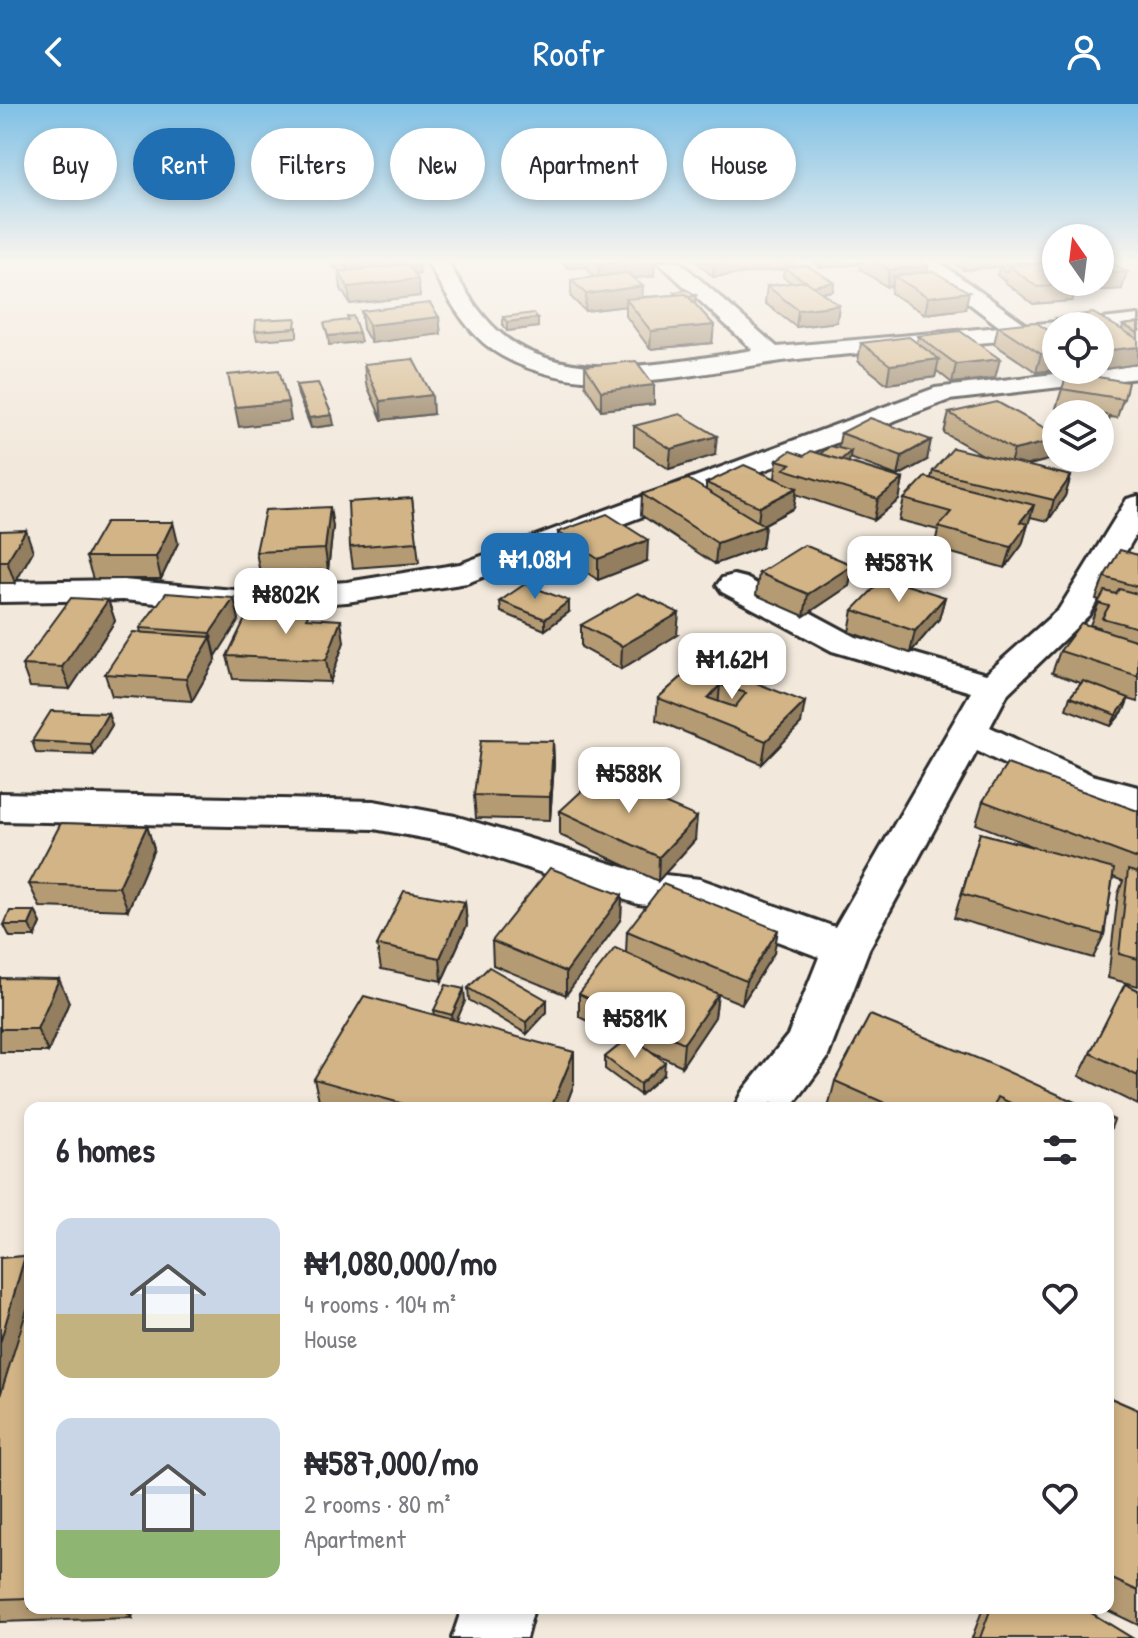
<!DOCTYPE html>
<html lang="en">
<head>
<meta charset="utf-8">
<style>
	:root { --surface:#fff; --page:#f7f7f7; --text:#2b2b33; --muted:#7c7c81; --accent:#1f6fb2 }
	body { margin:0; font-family:"Patrick Hand",sans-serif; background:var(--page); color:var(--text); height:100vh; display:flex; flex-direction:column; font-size:30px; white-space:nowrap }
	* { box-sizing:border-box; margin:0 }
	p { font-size:26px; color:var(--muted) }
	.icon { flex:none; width:44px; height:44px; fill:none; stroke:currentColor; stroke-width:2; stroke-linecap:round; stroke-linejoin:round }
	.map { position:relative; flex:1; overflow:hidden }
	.details { position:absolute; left:24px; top:998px; width:1090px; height:512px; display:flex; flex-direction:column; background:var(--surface); border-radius:16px; box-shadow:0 4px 12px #0003 }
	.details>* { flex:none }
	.top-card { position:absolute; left:24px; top:24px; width:1090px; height:72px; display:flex; gap:16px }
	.needle { width:52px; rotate:346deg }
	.fabs { position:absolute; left:1042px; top:120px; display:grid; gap:16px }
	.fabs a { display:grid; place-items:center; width:72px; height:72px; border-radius:50%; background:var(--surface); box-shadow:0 4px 12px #0003; font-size:40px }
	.price { position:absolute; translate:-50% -68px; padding:0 18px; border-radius:16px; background:#fff; color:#222; font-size:26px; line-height:52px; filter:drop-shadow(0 2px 4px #0008) }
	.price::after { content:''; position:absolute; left:50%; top:48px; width:24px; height:18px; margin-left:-12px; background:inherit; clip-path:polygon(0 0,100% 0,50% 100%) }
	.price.on { background:var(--accent); color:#fff }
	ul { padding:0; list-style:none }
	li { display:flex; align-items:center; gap:24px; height:200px; padding:0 32px }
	li span { display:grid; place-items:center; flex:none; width:224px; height:160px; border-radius:16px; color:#555 }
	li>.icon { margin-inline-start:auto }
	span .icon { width:96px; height:96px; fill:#fffc; stroke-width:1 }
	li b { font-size:34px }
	h2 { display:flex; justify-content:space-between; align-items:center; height:96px; padding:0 32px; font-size:34px }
	.tag { padding:0 28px; border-radius:36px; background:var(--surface); box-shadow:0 4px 12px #0003; font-size:28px; line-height:72px }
	.tag.on { background:var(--accent); color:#fff }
	header { display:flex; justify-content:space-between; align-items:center; height:104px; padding:0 32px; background:var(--accent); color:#fff; font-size:36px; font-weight:600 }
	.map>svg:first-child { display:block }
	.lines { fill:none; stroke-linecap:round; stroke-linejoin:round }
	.minor-casing { stroke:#2b2b2b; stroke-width:6 }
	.minor { fill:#fff; fill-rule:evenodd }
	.wall { fill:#b59b73; stroke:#2b2b2b; stroke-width:2 }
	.shaded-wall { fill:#937e5e; stroke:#2b2b2b; stroke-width:2 }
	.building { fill:#d2b486; stroke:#2b2b2b; stroke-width:2; fill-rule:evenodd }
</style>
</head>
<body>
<header><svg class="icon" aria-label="back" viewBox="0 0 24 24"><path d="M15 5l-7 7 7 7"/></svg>Roofr<svg class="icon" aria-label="person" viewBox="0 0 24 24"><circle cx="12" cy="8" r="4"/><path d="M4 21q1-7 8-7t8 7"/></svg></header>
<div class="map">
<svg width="1138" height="1534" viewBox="0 0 1138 1534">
	<rect width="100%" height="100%" fill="#f2e8db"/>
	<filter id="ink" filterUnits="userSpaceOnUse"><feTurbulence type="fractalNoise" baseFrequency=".0125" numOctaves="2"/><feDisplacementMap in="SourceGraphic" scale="16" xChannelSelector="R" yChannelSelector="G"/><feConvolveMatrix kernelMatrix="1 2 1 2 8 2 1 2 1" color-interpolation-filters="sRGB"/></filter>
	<g filter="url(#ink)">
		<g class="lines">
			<defs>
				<g id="minor">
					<path d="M427 158H447C463 182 477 208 498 227 561 285 677 257 753 246L658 158H680L777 243 1000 223 915 158H939L1027 221 1056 218 1066 222H1056V232C973 240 890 246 807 254 710 264 594 303 502 252 466 232 447 191 427 158Z"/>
					<path d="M1138 211V225L1100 228V222H1080L1084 217Z"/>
					<path d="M1138 260V274L949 296 467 479 347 498 234 506 123 496 0 498V478L123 476 234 486 347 478 460 460 935 284Z"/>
					<path d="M1138 392V427L1089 511 1008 589 990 623 1092 671 1138 683V709L1064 689 977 647 869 845 827 955 791 1004H734L742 988 788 931 819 853 695 806 638 800 450 739 374 725 0 717V689L374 697 455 712 639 768 700 775 835 823 971 588 832 547 722 488 717 481 722 474 734 471 746 474 856 533 986 570 1059 505 1127 395Z"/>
					<path d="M462 1504H534L526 1534H452Z"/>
				</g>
			</defs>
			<use href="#minor" class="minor-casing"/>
			<use href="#minor" class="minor"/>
		</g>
		<g class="wall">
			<path d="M332 158H416L420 170 415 171 420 192 350 200 341 185 339 168H341L333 162Z"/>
			<path d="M562 158H655L654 172 633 174 642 193 674 191V188L695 200 714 221 712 239 650 245 626 212V202L585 207 571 193V176L594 173 588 167V163L567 164Z"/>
			<path d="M697 158H795V163L834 178 833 187 823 189 837 218 796 223 765 199 767 182 792 179 783 173 784 165 713 173Z"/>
			<path d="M812 158H922L928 162 927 168 965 205 925 210 891 189 892 182 887 183 860 165 861 160 820 164Z"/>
			<path d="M953 158H1042L1006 162 1050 161 1051 158H1056V178H1100L1122 185 1079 188 1076 186 1072 197 1033 200 1005 178 1006 176H1003L997 171 999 163 963 166Z"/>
			<path d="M361 207 441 230 371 239 363 225Z"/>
			<path d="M503 213 538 223 507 227 503 222Z"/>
			<path d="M1056 214 1122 226 1123 221 1138 219V260L1105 265 1102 263 1100 266V222H1056V266L1036 268 994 240 998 222 1052 228Z"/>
			<path d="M297 223V233L257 236 255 227Z"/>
			<path d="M918 232 995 274 952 279 937 267 935 273 887 280 858 257 861 239H917Z"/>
			<path d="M364 260 433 310 382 316 366 279Z"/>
			<path d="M585 262 654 281V300L601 306 585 281Z"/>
			<path d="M1128 278 1117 314 1110 313 1107 322 1101 331 1100 330V310L1056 304 1062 285Z"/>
			<path d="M296 281 334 321 311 324 298 291Z"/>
			<path d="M949 309 1056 330V354L1026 362 1071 372 1065 392 1048 417 1030 413 1022 441 1005 464 934 444 938 426 899 416 904 395 931 374 933 367 983 351 944 329Z"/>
			<path d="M634 322 715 351 669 365 634 342Z"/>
			<path d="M841 329 927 356 898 372 850 354 848 358 903 375 899 396 874 416 796 390 794 404 763 421 765 422 762 443 715 460 641 411 642 390 706 386V379L775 374 777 356 820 350 838 344Z"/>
			<path d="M412 394 419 459 353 464 350 443Z"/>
			<path d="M333 423 328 466 260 469 256 448Z"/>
			<path d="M0 427 33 447 15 479H0Z"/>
			<path d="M558 428 647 457 598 476 568 456V463L554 469 529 457 528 446 558 447Z"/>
			<path d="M178 439 161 475H93L86 453Z"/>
			<path d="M1138 451V598L1128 595 1124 606 1111 622 1066 605 1070 593 1081 579 1052 569 1060 547 1098 524 1099 523 1090 521 1100 496 1096 495 1104 473Z"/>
			<path d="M853 461 849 482 804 512 756 491 759 469Z"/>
			<path d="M945 493 939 515 910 549 849 528 853 506Z"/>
			<path d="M234 494 239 516 215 552 216 555 192 597 112 592 105 570 141 529 140 524Z"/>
			<path d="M108 496 115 517 70 585 30 583 22 561Z"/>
			<path d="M500 497 569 508 545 526 501 508Z"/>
			<path d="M311 515 344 538 330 578 233 575 227 552Z"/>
			<path d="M581 521 677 531 621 565 581 543Z"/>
			<path d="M700 557 801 620 762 660 656 616 658 594Z"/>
			<path d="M112 621 94 651 36 649 32 637Z"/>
			<path d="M553 637 554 660 550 716 476 714 474 691Z"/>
			<path d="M983 697 1138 707V882L1108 874 1118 790 1123 777 1113 773 1104 831 1093 854 954 814 980 729 1039 745 976 720Z"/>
			<path d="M560 707 695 736 658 777 560 731Z"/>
			<path d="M147 722 154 745 128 806 40 803 29 780Z"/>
			<path d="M622 791 621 815 566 891 493 861 492 837Z"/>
			<path d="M465 798 467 821 442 877 381 865 377 841Z"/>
			<path d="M35 807 41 819 35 833H10L4 821Z"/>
			<path d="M627 827 774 849 742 900 718 890 715 913 682 962 652 948 664 970 640 991 605 965V953L626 936 579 913V890L626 849Z"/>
			<path d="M0 874 69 898 48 948H0Z"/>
			<path d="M1125 880 1138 886V1001L1079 972Z"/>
			<path d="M468 884 547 896V908L527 930 469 896Z"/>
			<path d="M465 897 456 917 574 980 565 1004H321L314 975 435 911 434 906Z"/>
			<path d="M870 911 1088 1004H828L835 977Z"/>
			<path d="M25 1152 30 1160V1504H134L132 1514 0 1518V1154Z"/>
			<path d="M1108 1293 1138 1306V1521L1103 1504H1108Z"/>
			<path d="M983 1504H1083L1132 1534H972Z"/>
		</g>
		<g class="shaded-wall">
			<path d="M346 158H409L396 159V163L348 173Z"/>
			<path d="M567 158H588V163L567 164Z"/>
			<path d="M596 158H655L654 172 598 178 599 161Z"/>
			<path d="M714 158H795L794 164 713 173Z"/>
			<path d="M821 158H861V160L820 164Z"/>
			<path d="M965 158H1042L963 166Z"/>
			<path d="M419 161 420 170 401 172 400 164Z"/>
			<path d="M928 162 925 178 894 172 892 182 887 183 889 166Z"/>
			<path d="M1127 168 1122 185 1079 188 1082 178H1100V170Z"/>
			<path d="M418 175 420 192 350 200 348 183Z"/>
			<path d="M834 178 833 187 811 190 812 182Z"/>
			<path d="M643 182 642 199 626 195V202L585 207 586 190Z"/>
			<path d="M969 188 965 205 925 210 928 193Z"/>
			<path d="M696 191 695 200 683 194Z"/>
			<path d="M839 201 837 218 796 223 798 206Z"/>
			<path d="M439 213 441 230 371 239 369 221Z"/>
			<path d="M538 214V223L507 227V218Z"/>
			<path d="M714 221 712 239 650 245 651 227Z"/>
			<path d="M359 229 361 238 329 241 328 232Z"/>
			<path d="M1138 243V260L1105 265 1110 246Z"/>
			<path d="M1056 248V266L1036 268 1041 250Z"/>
			<path d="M939 255 935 273 887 280 890 261Z"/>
			<path d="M1000 255 995 274 952 279 956 260Z"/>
			<path d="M1104 256 1101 266H1100V257Z"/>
			<path d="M654 281V300L601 306V287Z"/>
			<path d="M432 291 433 310 382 316 380 297Z"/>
			<path d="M288 298 291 317 239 323 235 303Z"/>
			<path d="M332 311 334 321 311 324 309 314Z"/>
			<path d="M717 332 715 351 669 365 671 345Z"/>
			<path d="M931 336 927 356 898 372 902 352Z"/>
			<path d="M1056 336V354L1008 366 1014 346Z"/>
			<path d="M851 347 849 358 835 370 836 360Z"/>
			<path d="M1071 372 1065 392 1048 417 1054 396Z"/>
			<path d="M903 375 899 396 874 416 878 395Z"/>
			<path d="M797 384 794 404 757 424 760 403Z"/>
			<path d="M1034 401 1022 441 1005 464 1020 418Z"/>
			<path d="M330 403 333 423 328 466 325 445Z"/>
			<path d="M173 418 178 439 161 475 156 453Z"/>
			<path d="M765 422 762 443 715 460 717 439Z"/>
			<path d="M26 426 33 447 15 479 7 457Z"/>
			<path d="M648 436 647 457 598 476V455Z"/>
			<path d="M568 452V463L554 469V458Z"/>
			<path d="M853 461 849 482 804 512 808 490Z"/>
			<path d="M945 493 939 515 910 549 915 527Z"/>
			<path d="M234 494 239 516 216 552 210 529Z"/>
			<path d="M108 496 115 517 70 585 62 563Z"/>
			<path d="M569 497V508L545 526V515Z"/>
			<path d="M679 509 677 531 621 565 622 542Z"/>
			<path d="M341 516 344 538 330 578 326 556Z"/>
			<path d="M211 533 216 555 192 597 186 575Z"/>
			<path d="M720 581 718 604 708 594Z"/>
			<path d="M1129 594 1124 606 1111 622 1116 611Z"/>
			<path d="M805 598 801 620 762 660 766 637Z"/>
			<path d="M108 609 112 621 94 651 90 640Z"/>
			<path d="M553 637 554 660 550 716V693Z"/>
			<path d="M697 713 695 736 658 777 659 753Z"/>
			<path d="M147 722 154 745 128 806 119 783Z"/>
			<path d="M622 791 621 815 566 891V868Z"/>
			<path d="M465 798 467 821 442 877 440 854Z"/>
			<path d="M35 807 41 819 35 833 29 821Z"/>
			<path d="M778 826 774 849 742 900 746 877Z"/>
			<path d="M59 875 69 898 48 948 37 925Z"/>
			<path d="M464 885 465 897 454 923 452 911Z"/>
			<path d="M718 890 715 913 682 962 684 939Z"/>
			<path d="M547 896V908L527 930 526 918Z"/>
			<path d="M574 948V980L565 1004H551Z"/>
			<path d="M665 958 664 970 640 991V980Z"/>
			<path d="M25 1152 30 1160V1236L0 1346V1239Z"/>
			<path d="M123 1504H134L132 1514Z"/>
		</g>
		<g class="building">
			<path d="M401 158H416L419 161 409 163 407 160 398 161 396 159Z"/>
			<path d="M596 158H628L599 161Z"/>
			<path d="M877 158H922L928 162 889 166Z"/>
			<path d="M1100 158H1110L1127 168 1100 170Z"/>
			<path d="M1048 159 1056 165V178H1074L1077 180 1037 183 1009 162Z"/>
			<path d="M407 160 418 175 348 183 339 168Z"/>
			<path d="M806 161 834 178 813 182 784 164Z"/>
			<path d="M999 162H1009L1008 167 1005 168Z"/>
			<path d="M933 167 969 188 928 193 894 172Z"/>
			<path d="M627 169 643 182 586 190 571 176Z"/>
			<path d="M806 177 839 201 798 206 767 182Z"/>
			<path d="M687 186 696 191 689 193 686 190 678 191 674 188Z"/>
			<path d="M686 190 714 221 651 227 626 195Z"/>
			<path d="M430 199 439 213 369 221 361 207Z"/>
			<path d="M534 209 538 214 507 218 503 213Z"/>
			<path d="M1093 209 1138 235V243L1110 246 1100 240V222H1070L1056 214Z"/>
			<path d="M353 212 359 229 328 232 324 219 348 216 347 213Z"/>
			<path d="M296 214 295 224 255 227 256 216Z"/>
			<path d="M1035 218 1056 231V248L1041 250 998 222Z"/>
			<path d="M1138 219V229L1123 221Z"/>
			<path d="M960 227 1000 255 956 260 918 232Z"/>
			<path d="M909 233 939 255 890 261 861 239Z"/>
			<path d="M413 255 432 291 380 297 364 260Z"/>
			<path d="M636 257 654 281 601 287 585 262Z"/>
			<path d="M279 266 288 298 235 303 228 271Z"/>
			<path d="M1068 268 1128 278 1124 295 1062 285Z"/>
			<path d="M318 279 332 311 309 314 296 281Z"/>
			<path d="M997 298 1056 330V336L1014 346 949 309Z"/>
			<path d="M1067 303 1110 312 1105 321 1100 320V310H1062Z"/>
			<path d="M680 310 717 332 671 345 634 322Z"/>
			<path d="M870 314 931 336 902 352 841 329Z"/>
			<path d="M830 342 851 347 841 356 820 350Z"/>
			<path d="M953 344 1071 372 1054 396 933 367Z"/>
			<path d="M790 347 804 352 811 347 903 375 878 395 784 365 791 360 777 356Z"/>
			<path d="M744 361 797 384 760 403 706 379Z"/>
			<path d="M925 373 1034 401 1020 418 1028 420 1011 443 938 423 951 408 904 395Z"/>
			<path d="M688 375 765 422 717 439 642 390Z"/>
			<path d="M412 394 417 438 350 443 348 398Z"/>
			<path d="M330 403 325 445 256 448 265 406Z"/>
			<path d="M607 410 648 436 598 455 558 428Z"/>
			<path d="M106 418H173L156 453H86Z"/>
			<path d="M26 426 7 457H0V427Z"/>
			<path d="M542 439 568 452 554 458 528 446Z"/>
			<path d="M804 441 853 461 808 490 759 469Z"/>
			<path d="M1120 446 1138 451V483L1104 473Z"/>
			<path d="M884 474 945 493 915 527 853 506Z"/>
			<path d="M525 480 569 497 545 515 500 497Z"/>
			<path d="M1119 485 1138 490V524L1102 514 1109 502 1098 499 1105 487 1116 490Z"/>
			<path d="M166 489 234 494 210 529 140 524Z"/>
			<path d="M638 489 679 509 622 542 581 521Z"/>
			<path d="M71 494 108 496 62 563 22 561Z"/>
			<path d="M309 501 307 514 341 516 326 556 227 552 246 513 275 514 277 503Z"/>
			<path d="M1081 519 1138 537V572L1060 547Z"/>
			<path d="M133 528 211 533 186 575 105 570Z"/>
			<path d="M700 557 805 598 766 637 658 594ZM720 581 746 589 735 603 708 594Z"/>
			<path d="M1083 577 1129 594 1116 611 1070 593Z"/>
			<path d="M51 607 108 609 90 640 32 637Z"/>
			<path d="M481 636 553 637 550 693 474 691Z"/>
			<path d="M1007 660 1138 707V755L983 697Z"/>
			<path d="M599 671 697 713 659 753 560 707Z"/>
			<path d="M61 719 147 722 119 783 29 780Z"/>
			<path d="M980 729 1114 765 1104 831 962 790Z"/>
			<path d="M550 764 622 791 566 868 492 837Z"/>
			<path d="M1128 766 1138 769V855L1119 850Z"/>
			<path d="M663 780 778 826 746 877 627 827Z"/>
			<path d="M404 787 465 798 440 854 377 841Z"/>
			<path d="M10 807H35L29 821H4Z"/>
			<path d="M615 844 718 890 684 939 579 890Z"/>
			<path d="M489 863 547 896 526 918 468 884Z"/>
			<path d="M0 874 59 875 37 925H0Z"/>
			<path d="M1125 880 1138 886V972L1090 949Z"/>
			<path d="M446 881 464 885 452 911 434 906Z"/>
			<path d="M364 892 574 948 551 1004H418L314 975Z"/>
			<path d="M870 911 984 957 1088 1004H1021L998 993 993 1004H896L835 977Z"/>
			<path d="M631 932 665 958 640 980 605 953Z"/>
			<path d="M771 1000 782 1004H769Z"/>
			<path d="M1108 1013 1114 1016 1108 1032Z"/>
			<path d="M25 1152 0 1239V1154Z"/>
			<path d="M30 1196V1494L0 1495V1292Z"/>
			<path d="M1108 1293 1138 1306V1487L1108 1473Z"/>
			<path d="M991 1504H1083L1132 1534H980Z"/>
		</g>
	</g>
	<linearGradient id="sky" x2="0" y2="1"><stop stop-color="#7fc0e5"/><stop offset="0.42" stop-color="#f9f5ef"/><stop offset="1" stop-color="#f9f5ef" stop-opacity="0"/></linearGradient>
	<rect width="1138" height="373" fill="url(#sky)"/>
</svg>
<div class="fabs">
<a><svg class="needle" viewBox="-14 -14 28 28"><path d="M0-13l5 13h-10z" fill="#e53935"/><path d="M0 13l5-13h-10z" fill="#7c7c81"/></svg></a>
<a><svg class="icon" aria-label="locate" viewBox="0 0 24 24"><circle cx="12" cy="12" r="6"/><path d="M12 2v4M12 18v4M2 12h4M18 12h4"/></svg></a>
<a><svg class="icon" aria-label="layers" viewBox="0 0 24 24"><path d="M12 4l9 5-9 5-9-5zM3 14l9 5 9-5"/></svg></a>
</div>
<b class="price on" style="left:535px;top:497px">₦1.08M</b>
<b class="price" style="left:899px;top:500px">₦587K</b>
<b class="price" style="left:286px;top:532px">₦802K</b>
<b class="price" style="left:732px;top:597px">₦1.62M</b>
<b class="price" style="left:629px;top:711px">₦588K</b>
<b class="price" style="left:635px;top:956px">₦581K</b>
<div class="top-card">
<a class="tag">Buy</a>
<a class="tag on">Rent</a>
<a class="tag">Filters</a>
<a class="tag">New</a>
<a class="tag">Apartment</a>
<a class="tag">House</a>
</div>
<section class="details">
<h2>6 homes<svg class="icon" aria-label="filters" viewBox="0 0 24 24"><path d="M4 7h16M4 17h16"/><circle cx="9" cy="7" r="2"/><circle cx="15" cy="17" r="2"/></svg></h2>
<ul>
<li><span style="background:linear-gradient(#c9d6e8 60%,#c2b280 0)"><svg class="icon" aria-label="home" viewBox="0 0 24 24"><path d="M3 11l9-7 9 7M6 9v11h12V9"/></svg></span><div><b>₦1,080,000/mo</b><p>4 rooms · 104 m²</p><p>House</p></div><svg class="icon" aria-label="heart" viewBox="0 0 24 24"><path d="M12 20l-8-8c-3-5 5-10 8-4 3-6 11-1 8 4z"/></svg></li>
<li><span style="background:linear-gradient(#c9d6e8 70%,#8fb573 0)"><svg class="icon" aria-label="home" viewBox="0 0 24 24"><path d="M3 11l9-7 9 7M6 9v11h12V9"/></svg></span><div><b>₦587,000/mo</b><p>2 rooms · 80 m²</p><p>Apartment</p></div><svg class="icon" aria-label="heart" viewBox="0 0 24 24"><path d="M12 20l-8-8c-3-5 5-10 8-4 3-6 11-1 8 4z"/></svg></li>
</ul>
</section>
</div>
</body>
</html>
